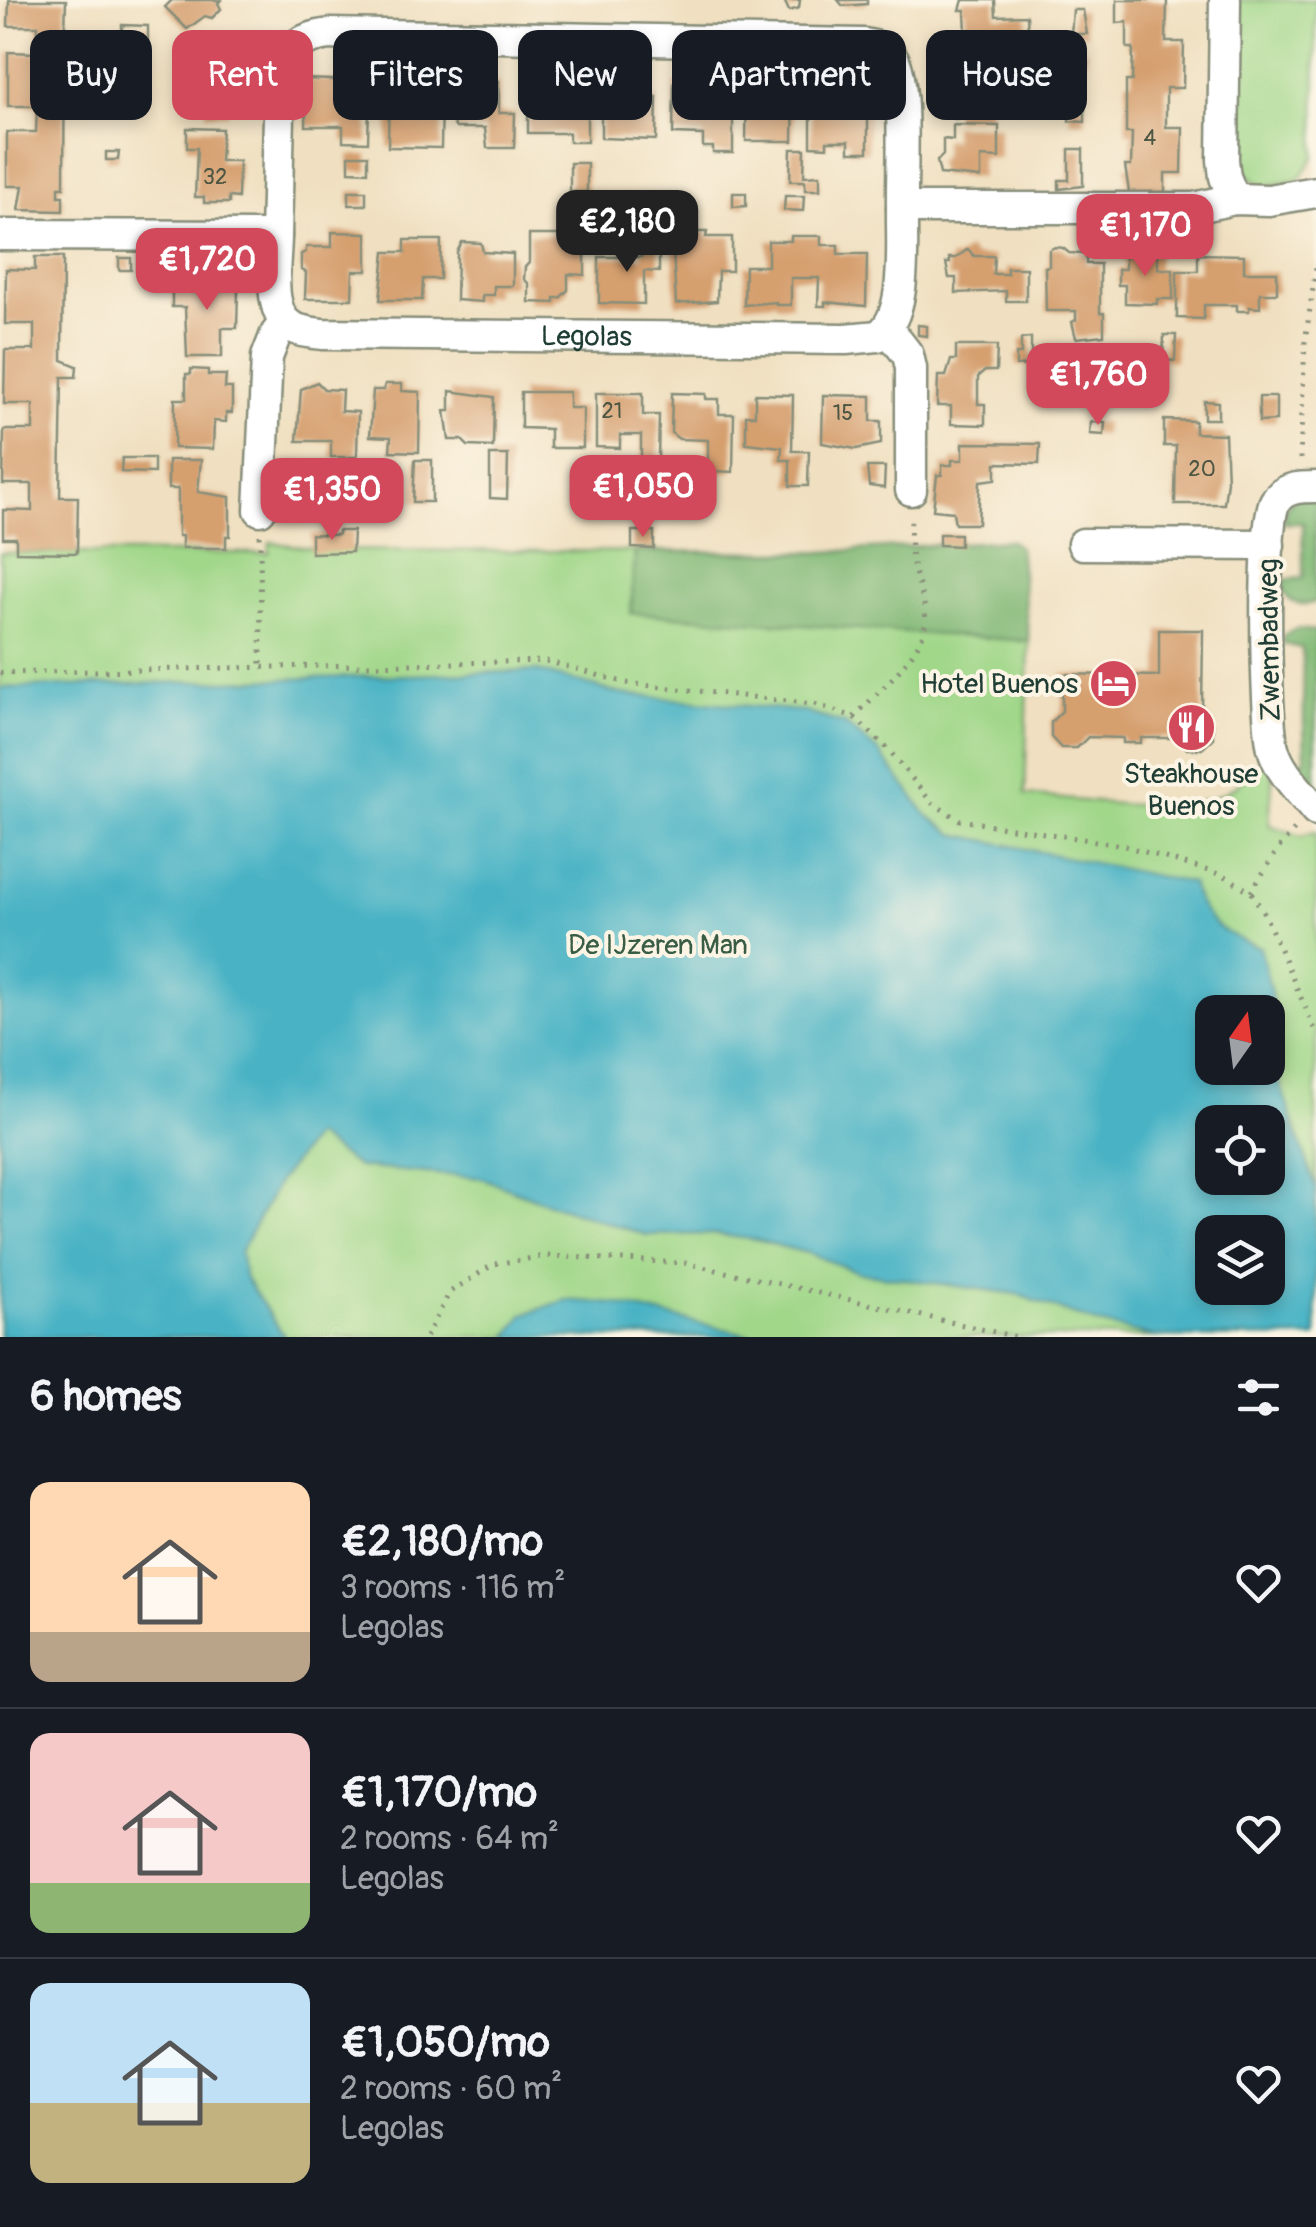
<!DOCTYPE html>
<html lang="en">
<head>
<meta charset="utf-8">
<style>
	:root { --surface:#171b24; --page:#20242c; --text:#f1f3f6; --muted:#9ea1a6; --line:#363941; --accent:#d1495b }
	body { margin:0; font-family:Pangolin,sans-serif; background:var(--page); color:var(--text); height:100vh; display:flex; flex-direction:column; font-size:38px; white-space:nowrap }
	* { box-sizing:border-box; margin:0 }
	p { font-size:32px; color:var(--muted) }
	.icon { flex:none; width:55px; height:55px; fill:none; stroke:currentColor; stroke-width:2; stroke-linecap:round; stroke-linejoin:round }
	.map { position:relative; height:1337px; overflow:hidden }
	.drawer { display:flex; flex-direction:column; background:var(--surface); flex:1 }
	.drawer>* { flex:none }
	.guide { position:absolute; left:30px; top:30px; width:1258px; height:90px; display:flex; gap:20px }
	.needle { width:65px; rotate:14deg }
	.tools { position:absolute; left:1195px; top:995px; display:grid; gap:20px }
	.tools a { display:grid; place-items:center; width:90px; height:90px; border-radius:20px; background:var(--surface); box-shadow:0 5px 15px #0003; font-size:50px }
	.price { position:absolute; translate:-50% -85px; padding:0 22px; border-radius:20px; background:var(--accent); color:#fff; font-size:32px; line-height:65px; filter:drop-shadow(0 2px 5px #0008) }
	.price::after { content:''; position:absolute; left:50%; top:60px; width:30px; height:22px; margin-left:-15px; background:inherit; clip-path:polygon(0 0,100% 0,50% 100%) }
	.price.selected { background:#222; color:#fff }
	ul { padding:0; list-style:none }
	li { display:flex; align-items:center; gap:30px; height:250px; padding:0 30px }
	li+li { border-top:2px solid var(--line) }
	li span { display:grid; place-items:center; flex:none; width:280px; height:200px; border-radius:20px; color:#555 }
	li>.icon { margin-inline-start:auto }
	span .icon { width:120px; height:120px; fill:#fffc; stroke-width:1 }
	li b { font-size:42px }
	h2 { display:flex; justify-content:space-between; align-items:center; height:120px; padding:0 30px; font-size:42px }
	.pill { padding:0 35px; border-radius:20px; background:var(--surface); box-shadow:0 5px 15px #0003; font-size:35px; line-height:90px }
	.pill.selected { background:var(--accent); color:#fff }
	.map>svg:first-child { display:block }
	.green { fill:#a0d789; stroke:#608a5e; stroke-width:2.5; fill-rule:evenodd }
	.forest { fill:#80b875; stroke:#507a54; stroke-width:2.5 }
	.water { fill:#48b3c5; stroke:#34787c; stroke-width:2.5; fill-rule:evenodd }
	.building { fill:#d59f6e }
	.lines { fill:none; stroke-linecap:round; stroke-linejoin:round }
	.minor-casing { stroke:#888e7a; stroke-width:35 }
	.path { stroke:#888e7a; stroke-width:5; stroke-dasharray:2.5 8; stroke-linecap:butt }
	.minor { stroke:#fff; stroke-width:30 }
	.labels { text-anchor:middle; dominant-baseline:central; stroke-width:8; stroke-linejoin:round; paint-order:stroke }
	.number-label { font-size:22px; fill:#4c5642 }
	.street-label { font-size:28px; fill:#1f3d34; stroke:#fcf5e5 }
	.poi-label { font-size:28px; fill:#1f3d34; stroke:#fcf5e5; text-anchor:end }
	.park-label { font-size:28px; fill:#395c45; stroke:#fcf5e5 }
</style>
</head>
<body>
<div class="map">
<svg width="1316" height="1337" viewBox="0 0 1316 1337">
	<rect width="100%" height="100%" fill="#fcf5e5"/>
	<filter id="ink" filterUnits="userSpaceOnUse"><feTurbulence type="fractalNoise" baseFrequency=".01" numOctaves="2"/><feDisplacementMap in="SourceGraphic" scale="20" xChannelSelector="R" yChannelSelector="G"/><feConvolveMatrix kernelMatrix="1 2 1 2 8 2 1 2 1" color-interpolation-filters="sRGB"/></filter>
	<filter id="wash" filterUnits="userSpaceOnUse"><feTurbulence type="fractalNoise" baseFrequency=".0048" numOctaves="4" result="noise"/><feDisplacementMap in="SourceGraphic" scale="40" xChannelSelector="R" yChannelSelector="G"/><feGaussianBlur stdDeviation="2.25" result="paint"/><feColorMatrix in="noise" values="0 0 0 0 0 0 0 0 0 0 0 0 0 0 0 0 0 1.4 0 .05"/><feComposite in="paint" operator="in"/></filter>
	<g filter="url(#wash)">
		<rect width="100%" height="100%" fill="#f0e0c1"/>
		<g class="green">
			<path d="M1238 0H1316L1315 156 1299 180 1264 186C1248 178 1240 169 1235 152Z"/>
			<path d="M270 542 323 550 1014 553 1019 641H1029L1025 795C1076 799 1175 816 1220 795 1236 788 1252 772 1263 761L1273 769 1269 825 1301 836 1316 832V1337H0V553H269ZM1212 1012H1268V1068H1212ZM1212 1122H1268V1178H1212ZM1212 1232H1268V1288H1212Z"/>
		</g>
		<g class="forest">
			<path d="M1316 495V602C1297 608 1282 601 1283 580L1303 578V523H1284L1286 508 1293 499Z"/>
			<path d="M1009 540 1019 547 1029 641 631 613 635 551 808 553Z"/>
			<path d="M1296 629 1316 631V797L1294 762 1305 760 1302 648 1283 644V636Z"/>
		</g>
		<g class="water">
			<path d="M538 671 621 694 801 711 845 724 879 752 927 815 954 834 1191 883C1201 920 1224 936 1260 947L1271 993 1280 1084 1316 1188V1337H1155L1099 1324 1016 1294 860 1273 811 1254 756 1240 714 1234 646 1235 550 1204 482 1178 358 1167 314 1136 279 1181 240 1252 245 1279 285 1337H0V688ZM1212 1012H1268V1068H1212ZM1212 1122H1268V1178H1212ZM1212 1232H1268V1288H1212Z"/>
			<path d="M566 1300 617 1304 758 1337H507L524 1314Z"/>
		</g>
		<g id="blocks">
			<g class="building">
				<path d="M9 0H66L65 32H73L72 40H65L64 187H59V196H63V211L19 210 23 186H7V132H36L37 106H8V52L37 53 38 26H8Z"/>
				<path d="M172 0H221L218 3 221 9 212 18 205 16 187 29 165 7Z"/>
				<path d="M784 0H800L799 8 789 11Z"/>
				<path d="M838 0H867V4L843 6Z"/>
				<path d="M963 0H995L996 16 1027 15 1028 33 966 34 965 10H960Z"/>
				<path d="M1117 0H1167L1166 42H1184L1183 88H1166V127H1183L1182 173H1165V193L1129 192 1125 166H1131L1132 133H1126V81H1132L1133 48H1127V22L1117 23Z"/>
				<path d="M1073 10H1083L1087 34H1071Z"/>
				<path d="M122 25 148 26V44L122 43Z"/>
				<path d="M107 40H119V49H106Z"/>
				<path d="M1000 45 1001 53 986 60V64L997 66 1002 72 1004 89 988 90 990 116 955 119 946 62 962 61 961 48Z"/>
				<path d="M1055 46 1087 50 1086 63 1054 62Z"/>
				<path d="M182 49 216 50V66L229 67V76H240L239 108 228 107V114H206V107H197V89L180 88Z"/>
				<path d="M307 79 355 81 354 107H369L368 142 343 141V126H306Z"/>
				<path d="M389 79 428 80V99H442L441 148 388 147Z"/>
				<path d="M454 80 499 81V113H515L514 148H487L485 128H456L454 125Z"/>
				<path d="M528 81H571V116H587V142H569V133H528Z"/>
				<path d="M601 82H641V97H657L656 140 601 138Z"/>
				<path d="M691 82 694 86 721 83 720 117H733V153H713V147H703V135L673 134 674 83Z"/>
				<path d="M775 83 794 84 793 141H746L747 89H775Z"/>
				<path d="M826 84 869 85 868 102H872V115H868V152H849V141H827V147L811 146V99L826 100Z"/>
				<path d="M1071 93H1078L1083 98V105H1071Z"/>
				<path d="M1070 106H1085V122L1069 121Z"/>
				<path d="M953 125 999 126V158L981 157V178L940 174 937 161 943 155V139L953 140Z"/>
				<path d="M187 128 222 129 220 161H239L238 198 229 197V203H204V197H195L197 148H187Z"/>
				<path d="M791 149H805L804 176 820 175V190H805V181H790Z"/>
				<path d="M1069 149H1083V186L1059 189V180H1069Z"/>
				<path d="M106 152H119L118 160H106Z"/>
				<path d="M349 155H368V172L349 171Z"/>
				<rect x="570" y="163" width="17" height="29"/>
				<rect x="349" y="191" width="17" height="14"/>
				<path d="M733 193H746V206L733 207Z"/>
				<path d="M575 194 586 206 578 214 567 202Z"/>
				<path d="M785 196H804L803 211 784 210Z"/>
				<path d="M332 232 367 233V271H353L352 299H305L306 272 301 270V254L306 252V247H332Z"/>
				<path d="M685 232H707L706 237H732V271H718L717 301 676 304 673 250H684Z"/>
				<path d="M529 235H585V275L568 274V290L560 298H555V303L529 302V284L524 279 525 267 529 263Z"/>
				<path d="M791 236H821V245H838V254H867L866 306 825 302V306H818L819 278H791V305H776V302L744 305 745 266H768V241H791Z"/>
				<path d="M405 240H441L440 279H423L422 300H380L385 252H405Z"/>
				<path d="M643 240H659V272L644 271V304L599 303V257H642Z"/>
				<path d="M462 242 481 243 483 252 513 254V286H494V295H482V302L456 300 457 252Z"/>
				<path d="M1055 247 1063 248 1069 253 1086 254V264H1100V313H1104V335L1076 338 1072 322 1076 320V311H1046L1045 267 1049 266V250Z"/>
				<path d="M968 249 974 256H994L993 274H1007V268H1026V301H1006V291L956 293V278H949L946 263H950L949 258H956Z"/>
				<path d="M1125 253H1158V269H1173V299H1157V304L1125 303V285H1118V269H1125Z"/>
				<path d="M1198 254 1244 255V272H1277V293H1260V308L1249 307V311H1237V305H1204V319L1177 318V271H1198Z"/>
				<path d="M35 257H63L62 360 77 366 76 377H62L60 497H78L77 553 16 552V538H3V510L32 511V484H3L4 430H33V404H4L5 350H34V324H5L6 269 35 270Z"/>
				<rect x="119" y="258" width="12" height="12"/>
				<path d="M203 274H218V279H227L238 290 237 328H222V357H187L185 307H172V287L186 288V279H203Z"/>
				<path d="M918 325 927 326V336L918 335Z"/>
				<path d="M1164 335H1176L1175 361 1163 360Z"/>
				<path d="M1031 338V365L1016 366V354H1021V339Z"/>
				<path d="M956 346H997L996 371H985L978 377V404H985V425L951 424V406H937L938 376H946L951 360H956Z"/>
				<path d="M191 369 208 370V375H226L225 388H232V413H226V422L214 421 213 449 174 448 175 399H186V374H191Z"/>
				<path d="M317 382 324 389 342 390 341 411 358 412 357 457H331V441H297L301 389Z"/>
				<path d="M385 384H402V391L420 392 419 452 390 451 391 437 370 436 373 390H384Z"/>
				<path d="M450 391 494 397 493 447 468 446 462 440H449L445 411H450Z"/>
				<path d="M521 392H569V408H583V448H550V429L521 428Z"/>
				<path d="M596 393H643V415H659L658 460H641V435H620V448L596 447Z"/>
				<path d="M672 393 706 394V399H719V414H734L733 472 714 471 708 466V440L679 439 671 433Z"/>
				<path d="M755 394 793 395 792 451H809L808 486H790V460H781L782 447 746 443V415H755Z"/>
				<path d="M823 395 871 396V421H881V444L856 449 822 443Z"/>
				<path d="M1259 397H1276V421L1259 422Z"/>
				<path d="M1204 401 1218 402V419H1204Z"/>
				<path d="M1164 420 1195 421V433L1225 434 1227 481 1224 504H1175L1176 446H1164Z"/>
				<path d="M1091 422 1105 423 1104 435 1090 434Z"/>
				<path d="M963 443 1040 444 1039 464 996 463V479L980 481 978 524H955L953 512 933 510 937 475H942V465H952V460H963Z"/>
				<path d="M490 455H508L507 499 490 498Z"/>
				<path d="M122 458H154V473L121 472Z"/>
				<path d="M168 460H201L198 492 230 497V536H226V548H182V536H178V489H168Z"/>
				<path d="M415 460H432V502H413Z"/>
				<path d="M867 467H885L884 488 869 486Z"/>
				<path d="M338 531H353L352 552 311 553V534L338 535Z"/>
				<path d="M632 531H654V549L632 548Z"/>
				<path d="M939 534H960V546L939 545Z"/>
				<path d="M1159 630H1203L1202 712 1213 723V739L1202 749H1187L1176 738H1141V743H1123V738L1088 737 1077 748H1061L1051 737V722L1062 711V674L1159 676Z"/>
			</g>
		</g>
	</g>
	<g filter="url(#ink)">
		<use href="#blocks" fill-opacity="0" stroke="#888e7a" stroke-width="2.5"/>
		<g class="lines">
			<defs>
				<g id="minor">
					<path d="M1225 0 1223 160 1225 177 1234 199"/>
					<path id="s1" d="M0 235 276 236C276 261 266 313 292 327 301 332 313 333 323 334L846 339 878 336C909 316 901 242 902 208H1194L1234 199 1269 200 1316 192"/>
					<path d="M276 236 280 76C288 46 300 38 330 34L864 44C875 46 886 48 892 57 908 78 901 177 902 208"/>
					<path d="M888 329 908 355 911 368V490"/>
					<path d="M260 510 267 357 276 334 285 322"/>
					<path d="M1083 544 1269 545"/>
					<path d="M1316 811C1301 792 1279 772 1273 748 1265 718 1262 524 1275 502 1284 487 1300 487 1316 487"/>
				</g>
			</defs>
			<use href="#minor" class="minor-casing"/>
			<g class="path">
				<path d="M1300 459 1305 342 1316 268"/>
				<path d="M260 535 261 667"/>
				<path d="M0 673 546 661 626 683 814 704 854 717 888 749 932 803 960 820 1122 845 1225 876 1251 892 1265 915 1316 1032"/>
				<path d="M854 717C874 696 921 655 925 626 928 604 917 585 913 564 910 549 910 533 911 518"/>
				<path d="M1251 892 1278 849 1295 829"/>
				<path d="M426 1337 450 1292 494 1264 546 1256 685 1263 1017 1337"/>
			</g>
			<use href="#minor" class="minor"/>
		</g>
	</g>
	<defs>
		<symbol id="hotel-disc" viewBox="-11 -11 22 22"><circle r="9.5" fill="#d1495b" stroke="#fcf5e5"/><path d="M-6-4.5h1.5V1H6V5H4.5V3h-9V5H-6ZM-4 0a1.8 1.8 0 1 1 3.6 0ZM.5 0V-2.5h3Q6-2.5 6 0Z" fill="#fff"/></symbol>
		<symbol id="restaurant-disc" viewBox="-11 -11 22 22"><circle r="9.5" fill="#d1495b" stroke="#fcf5e5"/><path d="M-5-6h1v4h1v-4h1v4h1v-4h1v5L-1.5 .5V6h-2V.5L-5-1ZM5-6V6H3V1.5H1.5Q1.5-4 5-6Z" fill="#fff"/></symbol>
	</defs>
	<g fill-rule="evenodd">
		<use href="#hotel-disc" x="1086" y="656" width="55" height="55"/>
		<use href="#restaurant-disc" x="1164" y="700" width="55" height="55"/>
	</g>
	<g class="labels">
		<g class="number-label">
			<text x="1150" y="138">4</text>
			<text x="215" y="177">32</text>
			<text x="612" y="411">21</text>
			<text x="843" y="413">15</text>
			<text x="1202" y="469">20</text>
		</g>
		<g class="street-label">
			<text stroke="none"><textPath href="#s1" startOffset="668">Legolas</textPath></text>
			<text transform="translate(1270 640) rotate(-91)">Zwembadweg</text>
		</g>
		<g class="poi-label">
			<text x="1078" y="684">Hotel Buenos</text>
			<text x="1191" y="774" text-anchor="middle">Steakhouse<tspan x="1191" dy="32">Buenos</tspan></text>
		</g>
		<g class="park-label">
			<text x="658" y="945">De IJzeren Man</text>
		</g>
	</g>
</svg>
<div class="tools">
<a><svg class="needle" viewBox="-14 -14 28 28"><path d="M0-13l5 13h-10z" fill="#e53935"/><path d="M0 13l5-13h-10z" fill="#9ea1a6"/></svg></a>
<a><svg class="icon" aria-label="locate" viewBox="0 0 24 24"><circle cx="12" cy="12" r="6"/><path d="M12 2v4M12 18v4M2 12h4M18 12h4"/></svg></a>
<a><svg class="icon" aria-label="layers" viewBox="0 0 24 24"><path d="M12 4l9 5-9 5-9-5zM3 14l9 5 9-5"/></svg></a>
</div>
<b class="price selected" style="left:627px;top:275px">€2,180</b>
<b class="price" style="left:1145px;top:279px">€1,170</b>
<b class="price" style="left:207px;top:313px">€1,720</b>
<b class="price" style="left:1098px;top:428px">€1,760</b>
<b class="price" style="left:643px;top:540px">€1,050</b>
<b class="price" style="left:332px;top:543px">€1,350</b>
<div class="guide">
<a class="pill">Buy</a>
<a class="pill selected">Rent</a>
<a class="pill">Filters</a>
<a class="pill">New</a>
<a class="pill">Apartment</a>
<a class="pill">House</a>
</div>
</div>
<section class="drawer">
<h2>6 homes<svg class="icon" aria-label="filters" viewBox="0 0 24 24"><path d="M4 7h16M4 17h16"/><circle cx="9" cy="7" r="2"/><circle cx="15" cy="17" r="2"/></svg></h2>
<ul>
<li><span style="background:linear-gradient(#ffd9b3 75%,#b9a48a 0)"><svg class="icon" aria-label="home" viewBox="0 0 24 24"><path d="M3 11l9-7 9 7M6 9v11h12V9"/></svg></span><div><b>€2,180/mo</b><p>3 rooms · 116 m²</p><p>Legolas</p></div><svg class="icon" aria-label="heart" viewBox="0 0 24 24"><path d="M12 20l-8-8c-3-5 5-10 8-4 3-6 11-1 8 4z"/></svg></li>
<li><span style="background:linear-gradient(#f6c9c9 75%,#8fb573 0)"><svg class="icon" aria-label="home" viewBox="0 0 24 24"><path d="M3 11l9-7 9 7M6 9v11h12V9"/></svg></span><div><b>€1,170/mo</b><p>2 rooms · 64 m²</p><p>Legolas</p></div><svg class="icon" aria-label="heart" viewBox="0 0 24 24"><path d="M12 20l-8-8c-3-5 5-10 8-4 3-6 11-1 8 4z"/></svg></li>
<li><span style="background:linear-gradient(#bfe0f5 60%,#c2b280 0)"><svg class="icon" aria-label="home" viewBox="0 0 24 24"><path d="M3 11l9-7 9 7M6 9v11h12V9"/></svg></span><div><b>€1,050/mo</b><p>2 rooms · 60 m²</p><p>Legolas</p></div><svg class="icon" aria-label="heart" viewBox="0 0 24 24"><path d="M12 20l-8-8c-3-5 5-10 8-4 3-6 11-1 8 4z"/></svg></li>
</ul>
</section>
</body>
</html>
